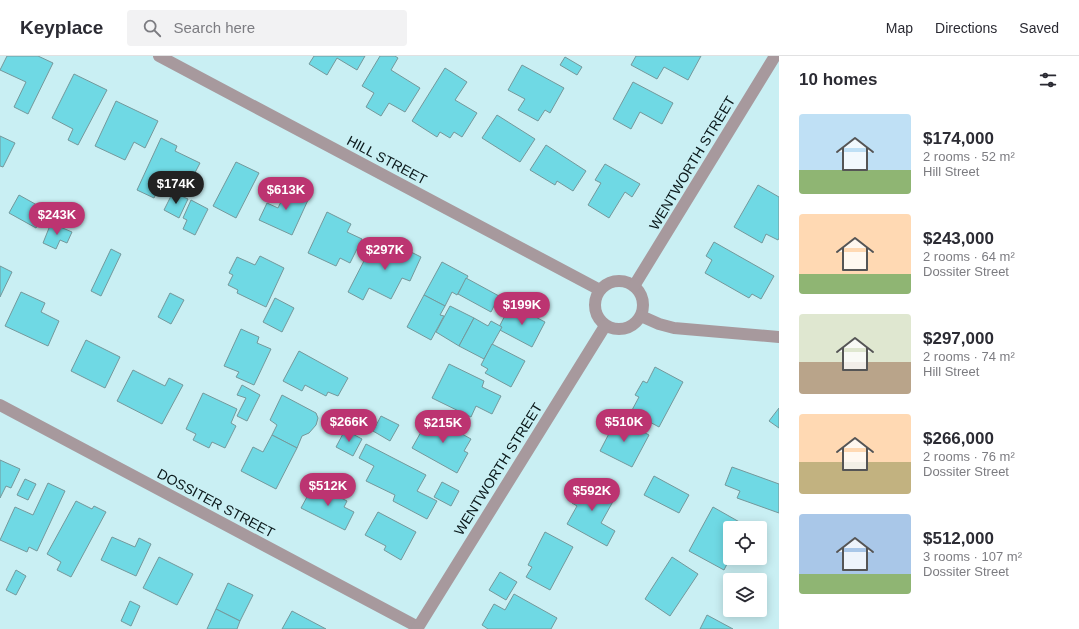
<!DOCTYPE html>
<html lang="en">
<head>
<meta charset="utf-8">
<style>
	:root { --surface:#fff; --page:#f2f2f3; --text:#2b2b33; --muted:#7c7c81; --line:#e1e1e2; --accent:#bc3471 }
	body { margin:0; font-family:Helvetica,sans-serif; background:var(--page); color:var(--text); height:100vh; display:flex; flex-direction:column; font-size:15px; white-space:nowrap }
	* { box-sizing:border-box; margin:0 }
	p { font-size:13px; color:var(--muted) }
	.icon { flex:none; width:22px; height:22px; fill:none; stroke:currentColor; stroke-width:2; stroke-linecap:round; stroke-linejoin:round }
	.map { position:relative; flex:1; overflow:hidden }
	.details { display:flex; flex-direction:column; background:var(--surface); width:300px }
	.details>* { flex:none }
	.fabs { position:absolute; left:723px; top:465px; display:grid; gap:8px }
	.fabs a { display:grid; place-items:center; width:44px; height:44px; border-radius:4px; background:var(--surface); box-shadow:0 2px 10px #0003; font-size:20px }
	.price { position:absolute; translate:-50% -34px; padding:0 9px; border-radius:14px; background:var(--accent); color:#fff; font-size:13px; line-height:26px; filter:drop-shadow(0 1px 2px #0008) }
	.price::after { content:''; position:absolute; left:50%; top:24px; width:12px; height:9px; margin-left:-6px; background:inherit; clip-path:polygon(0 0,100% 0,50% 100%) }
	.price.on { background:#222; color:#fff }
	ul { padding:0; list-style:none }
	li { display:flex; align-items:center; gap:12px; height:100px; padding:0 20px }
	li span { display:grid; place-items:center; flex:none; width:112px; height:80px; border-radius:4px; color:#555 }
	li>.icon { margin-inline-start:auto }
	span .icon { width:48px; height:48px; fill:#fffc; stroke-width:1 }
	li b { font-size:17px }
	h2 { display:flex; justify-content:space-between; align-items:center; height:48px; padding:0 20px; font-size:17px }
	header { display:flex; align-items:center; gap:24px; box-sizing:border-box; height:56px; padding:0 20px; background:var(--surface); border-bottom:1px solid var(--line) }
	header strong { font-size:19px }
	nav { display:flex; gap:22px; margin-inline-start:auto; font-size:14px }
	.search { width:280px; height:36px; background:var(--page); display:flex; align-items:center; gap:10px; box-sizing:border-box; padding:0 14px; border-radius:4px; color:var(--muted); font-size:15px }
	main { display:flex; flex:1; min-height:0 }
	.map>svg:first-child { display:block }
	.building { fill:#6fd9e4; stroke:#74989b }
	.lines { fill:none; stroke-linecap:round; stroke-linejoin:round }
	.street { stroke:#a7999d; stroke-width:12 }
	.labels { text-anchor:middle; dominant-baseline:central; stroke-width:3; stroke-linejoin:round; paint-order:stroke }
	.street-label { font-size:14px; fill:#0a181a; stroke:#c9eff3 }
</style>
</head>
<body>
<header>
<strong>Keyplace</strong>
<div class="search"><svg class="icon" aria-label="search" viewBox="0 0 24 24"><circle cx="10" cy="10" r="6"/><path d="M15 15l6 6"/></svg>Search here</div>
<nav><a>Map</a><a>Directions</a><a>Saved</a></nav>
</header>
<main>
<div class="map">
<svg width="779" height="573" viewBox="0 0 779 573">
	<rect width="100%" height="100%" fill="#c9eff3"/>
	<g class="building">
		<path d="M7 0H38L53 7 28 58 14 51 26 26 0 14Z"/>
		<path d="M314 0H365L357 14 337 2 327 19 309 8Z"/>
		<path d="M380 0H395L398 2 391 14 420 32 405 56 389 47 381 60 366 51 374 37 362 30Z"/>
		<path d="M636 0H701L688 24 664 11 657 23 631 9Z"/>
		<path d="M565 1 582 11 577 19 560 9Z"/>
		<path d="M522 9 564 32 550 57 545 54 538 65 518 54 525 43 508 34Z"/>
		<path d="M445 12 467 26 455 44 477 57 462 81 454 76 450 82 440 76 437 81 412 65Z"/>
		<path d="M74 18 107 34 78 89 68 84 73 73 52 62Z"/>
		<path d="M633 26 673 47 662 68 640 56 631 73 613 63Z"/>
		<path d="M116 45 158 65 145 92 134 86 125 104 95 90Z"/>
		<path d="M497 59 535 83 520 106 482 82Z"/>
		<path d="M0 80 15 87 3 111 0 110Z"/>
		<path d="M161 82 177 90 175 95 200 107 189 128 166 117 154 142 137 134Z"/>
		<path d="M546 89 586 115 573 135 557 125 555 129 530 114Z"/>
		<path d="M236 106 259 117 236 162 213 150Z"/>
		<path d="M605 108 640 128 632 141 625 136 609 162 588 149 601 127 595 124Z"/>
		<path d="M289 129 303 135 300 140 308 144 292 179 259 164 267 147 278 152Z"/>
		<path d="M758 129 779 141V182L778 184 766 178 762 187 734 171Z"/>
		<path d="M173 136 188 143 179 162 164 154Z"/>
		<path d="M19 139 46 154 36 172 9 157Z"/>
		<path d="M191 144 208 153 195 179 183 173 187 164 183 162Z"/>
		<path d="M327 156 351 168 347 176 362 183 350 207 340 202 336 210 308 197Z"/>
		<path d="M51 167 72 176 67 187 60 184 56 193 43 187Z"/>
		<path d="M387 184 421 201 410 225 402 222 391 243 369 232 363 244 348 236 367 199 377 204Z"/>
		<path d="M714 186 774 220 761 243 752 238 749 242 705 217 712 204 706 200Z"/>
		<path d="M111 193 121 198 101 240 91 235Z"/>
		<path d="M260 200 284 212 266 251 237 237 238 234 228 229 233 219 229 217 237 201 255 209Z"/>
		<path d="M442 206 468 220 457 239 452 236 445 250 424 239Z"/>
		<path d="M0 210 12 216 0 241Z"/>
		<path d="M466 222 499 240 491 256 458 238Z"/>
		<path d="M21 236 45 247 41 256 59 265 48 290 5 270Z"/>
		<path d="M170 237 184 244 171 268 158 261Z"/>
		<path d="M424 239 445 250 440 259 444 260 431 284 407 271Z"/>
		<path d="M275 242 294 252 282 276 263 266Z"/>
		<path d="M511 248 545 266 532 291 498 273Z"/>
		<path d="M450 250 474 262 459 290 436 276Z"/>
		<path d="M474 262 488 270 491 265 502 271 484 303 459 290Z"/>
		<path d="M241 273 259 281 257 287 271 293 254 329 236 321 239 316 224 310Z"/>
		<path d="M86 284 120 301 105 332 71 315Z"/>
		<path d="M492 288 525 305 511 331 485 317 488 313 481 309Z"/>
		<path d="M299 295 348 322 338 340 328 336 326 340 305 329 302 335 283 325Z"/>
		<path d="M449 308 484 325 482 331 501 340 492 358 476 350 471 361 432 342Z"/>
		<path d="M655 311 683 326 659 371 631 356 639 341 635 339 643 325 647 327Z"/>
		<path d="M133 314 165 330 169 322 183 329 162 368 117 345Z"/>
		<path d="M242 329 260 339 247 365 237 360 246 342 237 339Z"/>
		<path d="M203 337 237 353 231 367 236 370 225 392 212 386 209 392 193 384 196 378 186 373Z"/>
		<path d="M282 339 316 357 318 362 316 369 309 377 302 380 297 392 272 379 277 369 270 364Z"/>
		<path d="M779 352V372L769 365Z"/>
		<path d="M381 360 399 369 390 385 373 375Z"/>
		<path d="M430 360 471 383 464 395 468 397 457 417 412 392Z"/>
		<path d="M617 362 649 379 632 411 600 395Z"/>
		<path d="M345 374 362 383 353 400 336 391Z"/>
		<path d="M272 379 297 392 276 433 241 415 253 391 263 396Z"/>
		<path d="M366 388 426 419 417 435 437 445 427 463 393 445 395 439 366 425 374 410 359 402Z"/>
		<path d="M0 404 20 413 11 432 6 430 0 442Z"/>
		<path d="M732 411 779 428V457L737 442 740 435 725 429Z"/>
		<path d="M654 420 689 439 679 457 644 439Z"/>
		<path d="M25 423 36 428 28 444 17 439Z"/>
		<path d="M585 424 616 440 601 467 615 475 607 490 567 468 577 450 572 447Z"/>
		<path d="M442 426 459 435 451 450 434 441Z"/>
		<path d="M48 427 65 435 37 495 29 491 27 496 0 484 15 451 33 459Z"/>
		<path d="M314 428 347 445 344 451 354 456 345 474 301 452Z"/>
		<path d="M76 445 92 453 94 450 106 456 71 521 57 514 61 506 47 498Z"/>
		<path d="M713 451 743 468 741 472H730V502L724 514 689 495Z"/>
		<path d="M378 456 416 476 401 504 384 494 386 490 365 479Z"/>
		<path d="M545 476 573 491 550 534 526 521 532 511 528 509Z"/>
		<path d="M112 481 135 491 139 482 151 488 136 520 101 504Z"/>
		<path d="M159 501 193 518 177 549 143 532Z"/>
		<path d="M672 501 698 518 670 560 645 543Z"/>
		<path d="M16 514 26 520 16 539 6 534Z"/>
		<path d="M500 516 517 526 506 544 489 534Z"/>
		<path d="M228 527 253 539 240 565 216 553Z"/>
		<path d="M514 538 557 562 551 573H488L482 569 494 548 505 554Z"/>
		<path d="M130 545 140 550 131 570 121 565Z"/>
		<path d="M216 553 240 565 237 573H207Z"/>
		<path d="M292 555 326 573H282Z"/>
		<path d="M707 559 733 573H700Z"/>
	</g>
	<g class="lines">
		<g class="street">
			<path d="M159 0 600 234"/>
			<circle cx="619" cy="249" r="24"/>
			<path d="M634 230 775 0"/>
			<path d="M641 260 659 268 674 272 779 281"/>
			<path d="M0 349 418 571"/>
			<path d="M417 573 605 270"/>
		</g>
	</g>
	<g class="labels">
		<g class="street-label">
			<text transform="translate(387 104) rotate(28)">HILL STREET</text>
			<text transform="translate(692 107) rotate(-59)">WENTWORTH STREET</text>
			<text transform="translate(498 413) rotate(-58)">WENTWORTH STREET</text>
			<text transform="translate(216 447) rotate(28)">DOSSITER STREET</text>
		</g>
	</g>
</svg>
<div class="fabs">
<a><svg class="icon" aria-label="locate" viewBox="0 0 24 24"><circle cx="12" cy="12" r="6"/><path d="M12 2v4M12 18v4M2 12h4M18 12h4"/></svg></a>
<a><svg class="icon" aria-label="layers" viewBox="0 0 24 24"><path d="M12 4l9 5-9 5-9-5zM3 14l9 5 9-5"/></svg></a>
</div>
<b class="price on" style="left:176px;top:149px">$174K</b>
<b class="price" style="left:286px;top:155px">$613K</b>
<b class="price" style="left:57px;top:180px">$243K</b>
<b class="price" style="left:385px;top:215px">$297K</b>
<b class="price" style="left:522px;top:270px">$199K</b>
<b class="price" style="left:349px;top:387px">$266K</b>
<b class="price" style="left:624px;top:387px">$510K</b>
<b class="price" style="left:443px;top:388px">$215K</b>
<b class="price" style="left:328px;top:451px">$512K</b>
<b class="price" style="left:592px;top:456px">$592K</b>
</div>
<section class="details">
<h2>10 homes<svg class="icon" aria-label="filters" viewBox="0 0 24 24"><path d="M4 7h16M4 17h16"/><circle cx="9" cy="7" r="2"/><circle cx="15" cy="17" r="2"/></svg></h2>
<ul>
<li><span style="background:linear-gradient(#bfe0f5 70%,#8fb573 0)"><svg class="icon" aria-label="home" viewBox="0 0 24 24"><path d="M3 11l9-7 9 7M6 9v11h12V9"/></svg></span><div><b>$174,000</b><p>2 rooms · 52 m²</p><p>Hill Street</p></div></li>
<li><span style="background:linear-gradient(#ffd9b3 75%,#8fb573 0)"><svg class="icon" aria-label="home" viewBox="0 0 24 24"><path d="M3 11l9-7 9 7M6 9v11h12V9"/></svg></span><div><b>$243,000</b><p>2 rooms · 64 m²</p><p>Dossiter Street</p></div></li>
<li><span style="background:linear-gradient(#dfe7d0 60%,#b9a48a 0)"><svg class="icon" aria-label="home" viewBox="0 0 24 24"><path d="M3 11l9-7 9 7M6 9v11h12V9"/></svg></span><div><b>$297,000</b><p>2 rooms · 74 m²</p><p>Hill Street</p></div></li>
<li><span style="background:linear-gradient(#ffd9b3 60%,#c2b280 0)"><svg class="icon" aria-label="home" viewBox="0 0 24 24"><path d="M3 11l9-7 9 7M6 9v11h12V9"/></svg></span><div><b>$266,000</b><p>2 rooms · 76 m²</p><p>Dossiter Street</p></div></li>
<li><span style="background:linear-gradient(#a9c7e8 75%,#8fb573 0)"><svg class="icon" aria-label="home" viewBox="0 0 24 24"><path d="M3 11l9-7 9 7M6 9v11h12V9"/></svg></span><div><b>$512,000</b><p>3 rooms · 107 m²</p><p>Dossiter Street</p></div></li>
</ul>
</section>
</main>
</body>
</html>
